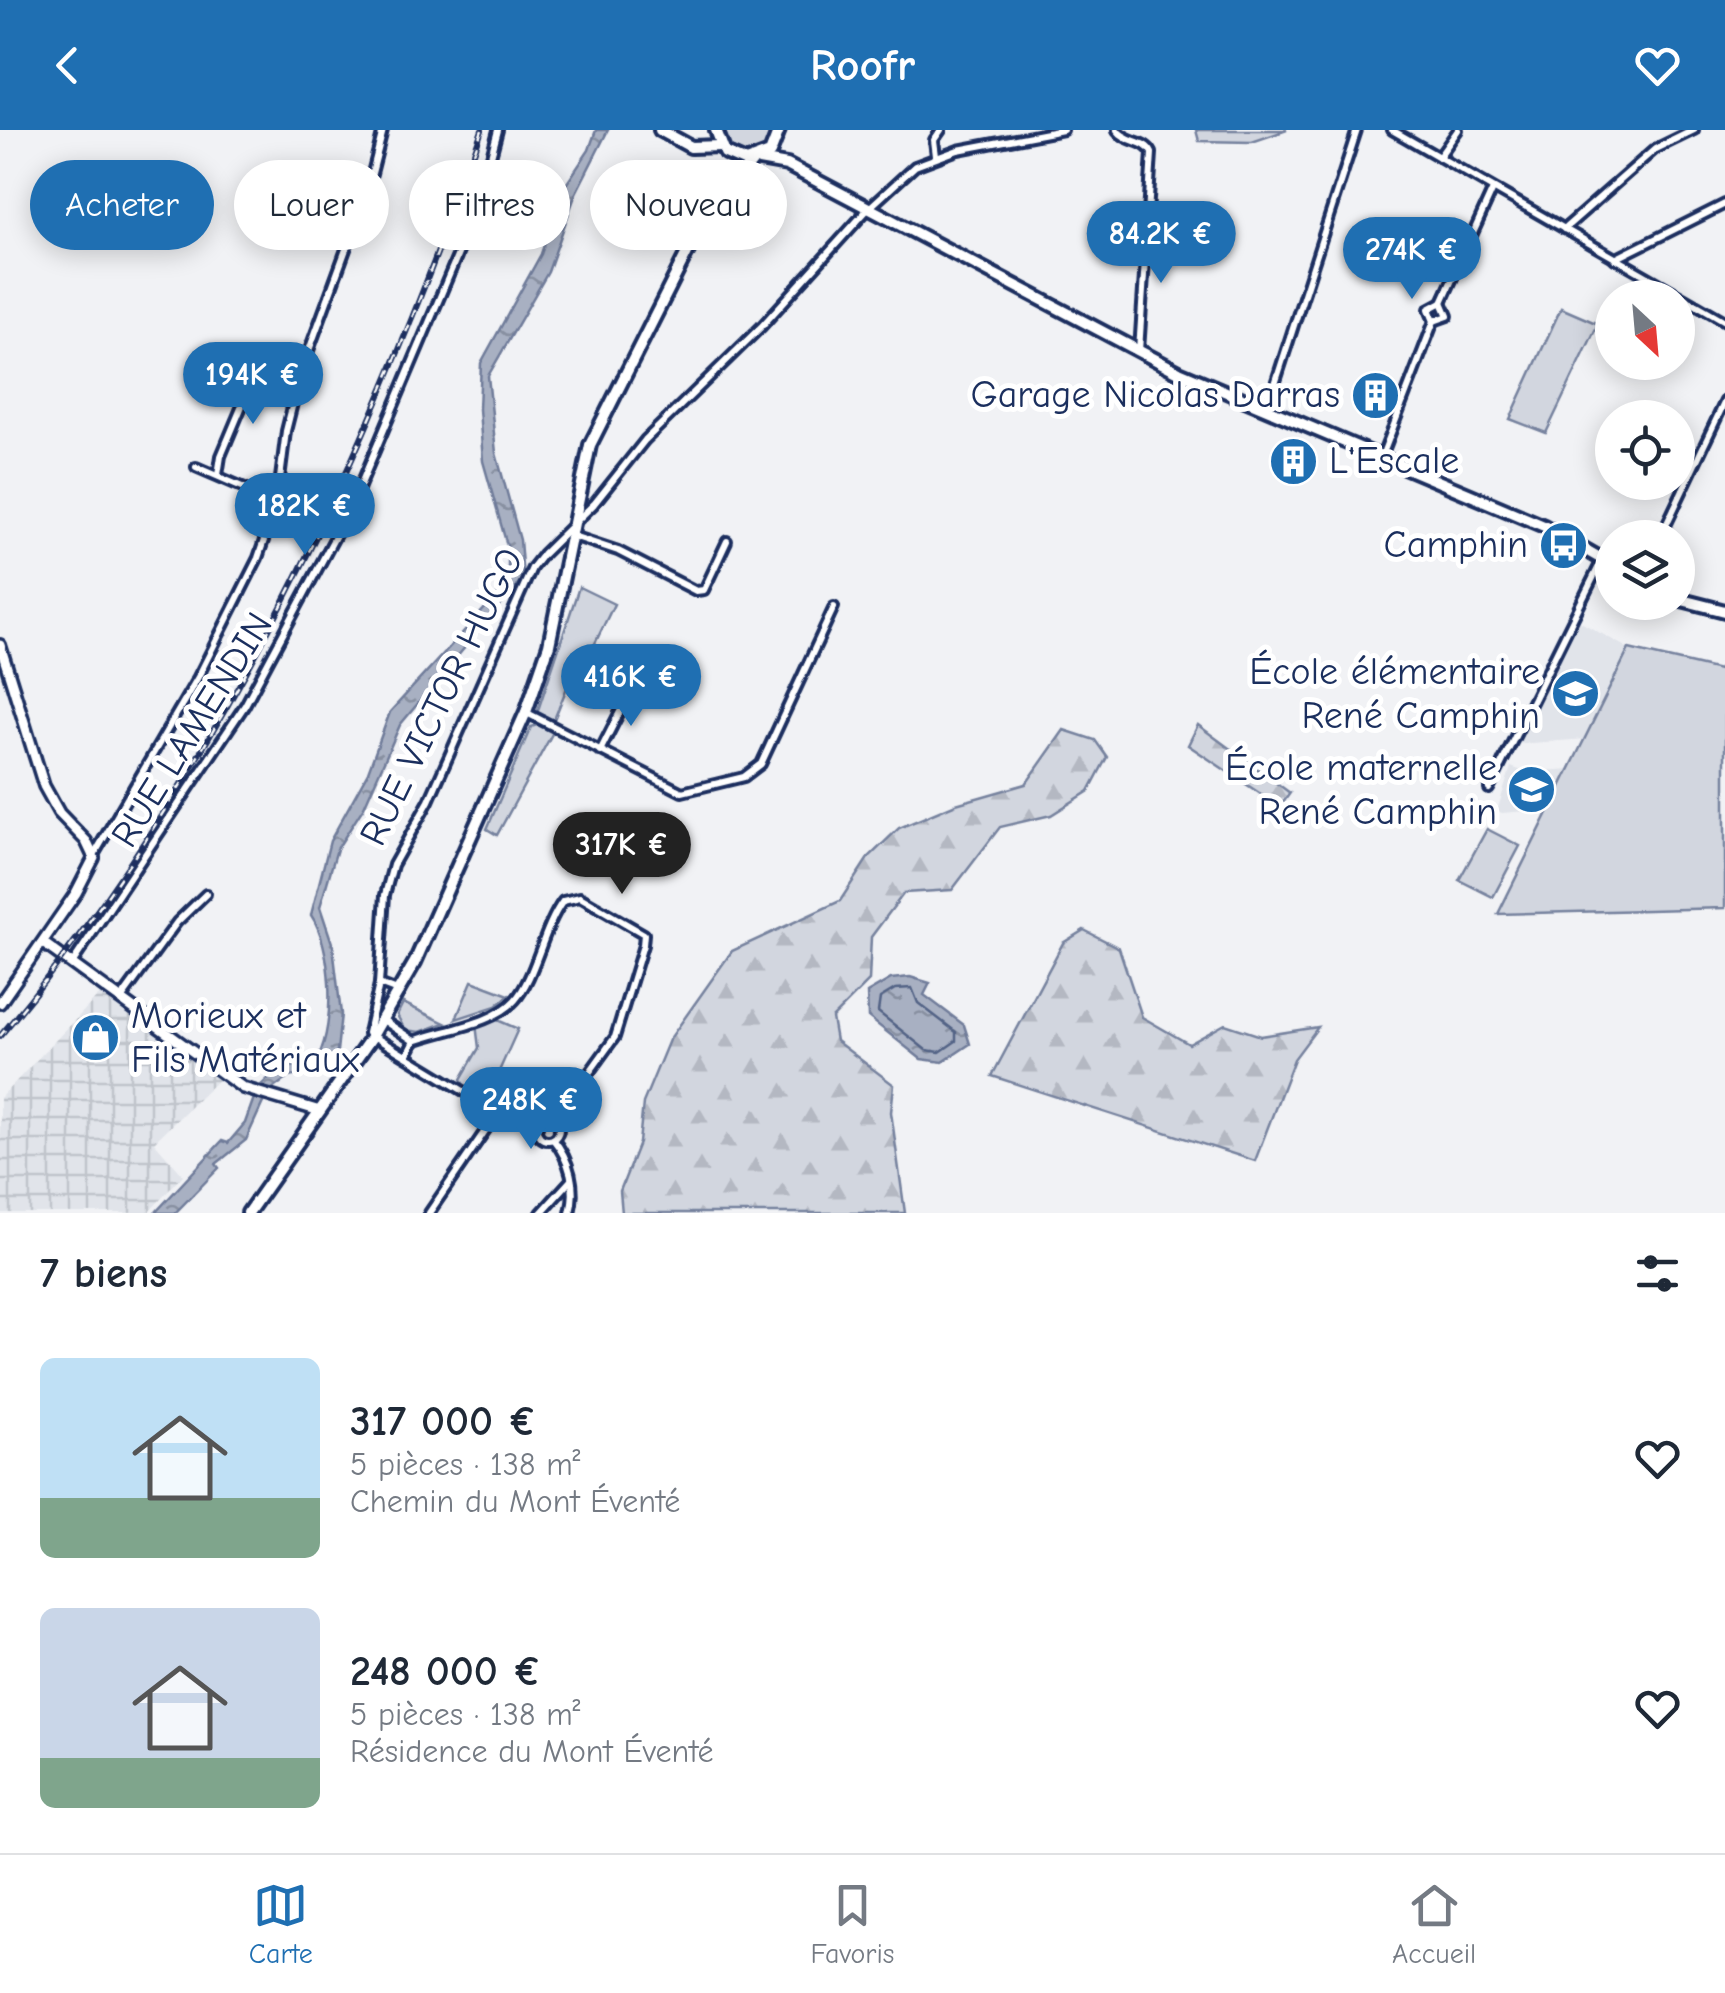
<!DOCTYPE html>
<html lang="fr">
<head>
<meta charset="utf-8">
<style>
	:root { --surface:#fff; --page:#f2f2f3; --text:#1f2937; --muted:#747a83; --line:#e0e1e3; --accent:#1f6fb2 }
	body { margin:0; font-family:"Comic Neue",sans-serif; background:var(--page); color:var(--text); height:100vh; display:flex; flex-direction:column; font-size:38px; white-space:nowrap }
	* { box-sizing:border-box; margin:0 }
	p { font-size:32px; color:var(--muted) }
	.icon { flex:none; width:55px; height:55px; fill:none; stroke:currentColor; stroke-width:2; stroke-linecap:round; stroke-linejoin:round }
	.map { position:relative; height:1083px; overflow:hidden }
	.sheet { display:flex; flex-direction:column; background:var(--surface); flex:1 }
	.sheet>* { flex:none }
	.top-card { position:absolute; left:30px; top:30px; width:1000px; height:90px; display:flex; gap:20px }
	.needle { width:65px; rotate:154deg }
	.buttons { position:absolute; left:1595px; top:150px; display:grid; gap:20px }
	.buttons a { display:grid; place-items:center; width:100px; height:100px; border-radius:50%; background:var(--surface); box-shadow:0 5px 25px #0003; font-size:50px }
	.price { position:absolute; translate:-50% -85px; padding:0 22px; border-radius:35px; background:var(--accent); color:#fff; font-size:32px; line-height:65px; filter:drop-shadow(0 2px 5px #0008) }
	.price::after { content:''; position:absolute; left:50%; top:60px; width:30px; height:22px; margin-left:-15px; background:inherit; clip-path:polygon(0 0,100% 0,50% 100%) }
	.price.selected { background:#222; color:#fff }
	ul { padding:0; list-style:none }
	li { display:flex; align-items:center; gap:30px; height:250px; padding:0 40px }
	li span { display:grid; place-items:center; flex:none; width:280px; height:200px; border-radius:15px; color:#555 }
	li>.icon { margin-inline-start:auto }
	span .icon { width:120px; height:120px; fill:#fffc; stroke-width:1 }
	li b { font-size:42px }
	h2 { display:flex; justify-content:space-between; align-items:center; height:120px; padding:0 40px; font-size:42px }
	.pill { padding:0 35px; border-radius:45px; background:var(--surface); box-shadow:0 5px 25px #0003; font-size:35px; line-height:90px }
	.pill.selected { background:var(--accent); color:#fff }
	header { display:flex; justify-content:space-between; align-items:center; height:130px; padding:0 40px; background:var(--accent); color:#fff; font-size:45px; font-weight:700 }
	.tab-bar { display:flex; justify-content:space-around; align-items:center; height:140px; border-top:2px solid var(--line); background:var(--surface); font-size:28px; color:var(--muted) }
	.tab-bar a { display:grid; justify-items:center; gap:5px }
	.tab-bar .selected { color:var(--accent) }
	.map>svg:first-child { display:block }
	.built { fill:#e1e4ea }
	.industrial { fill:url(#industrial-grid) }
	.green { fill:#d2d6df; stroke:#76829e; stroke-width:2.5 }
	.forest { fill:url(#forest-firs); stroke:#76829e; stroke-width:2.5 }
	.water { fill:url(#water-ripples); stroke:#707c9a; stroke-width:2.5 }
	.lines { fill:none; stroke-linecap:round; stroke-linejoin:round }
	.shore { stroke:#536386; stroke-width:2.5 }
	.minor-casing { stroke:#1b2f5e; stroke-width:14 }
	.tertiary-casing { stroke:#1b2f5e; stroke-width:16 }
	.secondary-casing { stroke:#1b2f5e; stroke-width:18 }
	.minor { stroke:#fff; stroke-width:6 }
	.tertiary { stroke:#fff; stroke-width:9 }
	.secondary { stroke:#fff; stroke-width:10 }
	.rail-casing { stroke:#1b2f5e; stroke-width:6 }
	.rail { stroke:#fff; stroke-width:2.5; stroke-dasharray:8; stroke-linecap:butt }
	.labels { text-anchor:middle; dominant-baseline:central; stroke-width:10; stroke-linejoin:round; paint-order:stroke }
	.poi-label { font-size:38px; fill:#1b2f5e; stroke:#fff; text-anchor:end }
	.street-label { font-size:38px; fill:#1b2f5e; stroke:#fff }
</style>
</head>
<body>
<header><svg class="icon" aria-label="back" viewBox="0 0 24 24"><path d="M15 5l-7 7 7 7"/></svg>Roofr<svg class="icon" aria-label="heart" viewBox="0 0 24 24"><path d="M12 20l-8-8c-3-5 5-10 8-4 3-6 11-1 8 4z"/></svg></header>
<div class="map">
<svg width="1725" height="1083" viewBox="0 0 1725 1083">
	<defs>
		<pattern id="industrial-grid" width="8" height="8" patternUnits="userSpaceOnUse" patternTransform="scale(2.5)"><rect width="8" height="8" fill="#e1e4ea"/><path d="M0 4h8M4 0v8" fill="none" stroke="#c0c4cb"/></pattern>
		<pattern id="forest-firs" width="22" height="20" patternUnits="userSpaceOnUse" patternTransform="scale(2.5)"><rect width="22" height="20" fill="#d2d6df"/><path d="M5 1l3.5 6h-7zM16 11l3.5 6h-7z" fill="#b4b8c2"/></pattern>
		<pattern id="water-ripples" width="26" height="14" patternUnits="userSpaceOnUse" patternTransform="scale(2.5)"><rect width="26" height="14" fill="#a8b0c2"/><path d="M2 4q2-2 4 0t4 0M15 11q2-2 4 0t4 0" fill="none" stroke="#8890a1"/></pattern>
	</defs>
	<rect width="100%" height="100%" fill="#f1f2f5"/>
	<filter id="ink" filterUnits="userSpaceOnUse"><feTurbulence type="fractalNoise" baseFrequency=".01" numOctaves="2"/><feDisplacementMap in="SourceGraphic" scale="20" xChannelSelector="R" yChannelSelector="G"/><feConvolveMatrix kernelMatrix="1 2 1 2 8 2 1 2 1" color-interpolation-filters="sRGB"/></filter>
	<g filter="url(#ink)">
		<g class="built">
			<path d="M1577 490 1629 519 1587 609 1517 614Z"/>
			<path d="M1511 637 1525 642 1572 639 1551 679 1502 683 1497 681Z"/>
		</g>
		<path class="industrial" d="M101 863 219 949 154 1012 183 1045 148 1083H0V968Z"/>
		<g class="green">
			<path d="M722 0H773L764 20 749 26 728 16Z"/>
			<path d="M1196 0H1287L1252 12 1199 11Z"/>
			<path d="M1561 178 1598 194 1546 303 1510 289Z"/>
			<path d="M579 457 614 474 574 557 568 555 553 592 537 583Z"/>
			<path d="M1629 519 1719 540 1725 520V778L1498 784Z"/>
			<path d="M540 594 553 602 497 705 487 699 531 597Z"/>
			<path d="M1487 699 1520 716 1493 767 1459 750Z"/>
			<path d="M472 851 509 865 496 876 456 889Z"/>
			<path d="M403 873 445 893 420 902 405 900 397 885Z"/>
			<path d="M495 889 518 899 487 968 463 954 461 949 479 918 476 894Z"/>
		</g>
		<g class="forest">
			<path d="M1198 595 1290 663 1280 677 1188 615Z"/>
			<path d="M1064 600 1095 610 1107 627 1089 661 1051 685 1000 697 952 760 904 763 871 807 869 851 832 888 836 911 894 955 891 982 905 1083H622L620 1061 639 1013 643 973 669 910 732 821 840 771 868 728 899 698 956 674 1026 654Z"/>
			<path d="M1084 800 1119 818 1142 887 1189 914 1225 894 1261 906 1318 897 1294 929 1255 1031 992 946 1063 813Z"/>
		</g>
		<g class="water">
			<path d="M596 0H608L576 63 548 142 488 246 496 323 520 410 523 448 400 595 364 677 337 719 320 777 333 816 341 884 337 921 326 939 289 947 268 962 257 959 273 944 318 927C336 893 332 816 311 785L330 711 368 642 390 582 508 453V419L483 331 479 279 481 233 541 124 563 59 589 20Z"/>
			<path d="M910 847 930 853 924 865 964 895 970 914 943 932 921 929 868 887 867 863 891 849Z"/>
			<path d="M255 965 265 968 246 1010 216 1034 219 1038 175 1083H155L222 1011 228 1013 245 993Z"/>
		</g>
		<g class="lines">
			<path class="shore" d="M912 858 918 873 956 902V911L940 922 926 920 878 882 880 868 895 859Z"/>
			<defs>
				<g id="minor">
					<path d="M1117 0C1126 13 1145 9 1152 23L1139 221"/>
					<path d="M1392 0 1725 191"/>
					<path d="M936 26 934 10 941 0"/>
					<path d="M1439 27 1458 0"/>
					<path d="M1564 99 1655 19 1694 0"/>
					<path d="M1615 129 1725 74"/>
					<path d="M1442 172 1493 59"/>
					<path d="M1434 191 1448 186 1442 172"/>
					<path d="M1434 191 1429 179 1442 172"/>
					<path d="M1267 279 1357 0"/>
					<path d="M1382 326 1434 191"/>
					<path d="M196 337 277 372"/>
					<path d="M218 345 221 326 257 240"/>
					<path d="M573 406 618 421 696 461 704 460 727 411"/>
					<path d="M1660 408 1725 271"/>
					<path d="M527 583 682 662 744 647 761 634 834 477"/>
					<path d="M600 621 631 560"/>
					<path d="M1489 659 1603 428"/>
					<path d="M94 725 198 547 258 428 277 372 286 301 300 245 368 59 383 0"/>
					<path d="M73 832 245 575 353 373 477 79 498 0"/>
					<path d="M379 854 400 862"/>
					<path d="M121 869 177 792 206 764"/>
					<path d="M383 890 414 911"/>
					<path d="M407 925 414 911C443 900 494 894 515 870 536 846 542 800 563 771L580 767 644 804 643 815 615 907 555 990"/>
					<circle cx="548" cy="999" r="11"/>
					<path d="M538 996 498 982 368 903 379 854 385 765 393 735 429 671 532 438 543 424 594 374 645 310 761 197 868 79 915 36 958 20 1063 0"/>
					<path d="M553 1009C570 1030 577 1057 570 1083"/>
					<path d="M429 1083 498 982"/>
					<path d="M541 1083 571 1050"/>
				</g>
				<g id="tertiary">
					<path d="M0 515 44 656 59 683 86 711 94 728 76 763 0 873"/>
					<path d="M43 813 243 958 320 981"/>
				</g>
				<g id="secondary">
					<path d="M660 0 691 17 720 16"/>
					<path d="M716 0 725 23 746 32 770 23 779 0"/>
					<path d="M759 30 787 35 1179 242 1544 396 1612 435"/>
					<path d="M1678 469 1725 481"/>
					<path d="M248 1083 371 908 415 832 526 582 549 515 590 315 705 87 752 32"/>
				</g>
			</defs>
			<use href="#minor" class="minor-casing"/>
			<use href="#tertiary" class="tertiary-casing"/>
			<use href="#secondary" class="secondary-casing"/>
			<use href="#minor" class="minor"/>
			<use href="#tertiary" class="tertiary"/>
			<use href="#secondary" class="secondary"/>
			<defs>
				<path id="rail" d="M0 906C221 643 370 322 482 0"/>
			</defs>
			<use href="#rail" class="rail-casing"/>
			<use href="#rail" class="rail"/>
		</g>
	</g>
	<defs>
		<symbol id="building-disc" viewBox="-11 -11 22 22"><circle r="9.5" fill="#1f6fb2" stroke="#fff"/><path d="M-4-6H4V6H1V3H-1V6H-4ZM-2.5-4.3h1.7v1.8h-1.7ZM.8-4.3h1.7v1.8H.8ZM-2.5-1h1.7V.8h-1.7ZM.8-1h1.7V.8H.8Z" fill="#fff"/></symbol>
		<symbol id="bus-disc" viewBox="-11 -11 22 22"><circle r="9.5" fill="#1f6fb2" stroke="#fff"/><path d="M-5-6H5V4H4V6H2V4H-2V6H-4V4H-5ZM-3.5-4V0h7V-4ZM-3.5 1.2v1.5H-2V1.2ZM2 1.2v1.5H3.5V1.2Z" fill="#fff"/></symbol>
		<symbol id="school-disc" viewBox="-11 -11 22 22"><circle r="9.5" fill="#1f6fb2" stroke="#fff"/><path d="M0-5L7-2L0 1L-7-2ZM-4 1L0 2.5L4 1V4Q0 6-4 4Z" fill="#fff"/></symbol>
		<symbol id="shop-disc" viewBox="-11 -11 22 22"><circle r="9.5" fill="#1f6fb2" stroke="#fff"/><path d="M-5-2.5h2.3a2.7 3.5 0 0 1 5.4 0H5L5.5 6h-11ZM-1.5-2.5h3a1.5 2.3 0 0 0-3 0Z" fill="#fff"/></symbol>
	</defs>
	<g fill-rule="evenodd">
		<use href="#building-disc" x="1348" y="238" width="55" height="55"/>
		<use href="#building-disc" x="1266" y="304" width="55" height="55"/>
		<use href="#bus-disc" x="1536" y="388" width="55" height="55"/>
		<use href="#school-disc" x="1548" y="536" width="55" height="55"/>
		<use href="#school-disc" x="1504" y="632" width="55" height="55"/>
		<use href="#shop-disc" x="68" y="880" width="55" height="55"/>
	</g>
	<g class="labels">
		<g class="poi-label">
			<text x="1340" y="265">Garage Nicolas Darras</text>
			<text x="1329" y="331" text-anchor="start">L'Escale</text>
			<text x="1528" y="415">Camphin</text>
			<text x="1540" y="542">École élémentaire<tspan x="1540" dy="44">René Camphin</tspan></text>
			<text x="1497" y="638">École maternelle<tspan x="1497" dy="44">René Camphin</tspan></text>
			<text x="131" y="886" text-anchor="start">Morieux et<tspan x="131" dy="44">Fils Matériaux</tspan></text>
		</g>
		<g class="street-label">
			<text transform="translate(442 567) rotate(-64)">RUE VICTOR HUGO</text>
			<text transform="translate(192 600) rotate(-58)">RUE LAMENDIN</text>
		</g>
	</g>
</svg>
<div class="buttons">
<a><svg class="needle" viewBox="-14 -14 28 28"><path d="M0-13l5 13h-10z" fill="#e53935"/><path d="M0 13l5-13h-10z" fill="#747a83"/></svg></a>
<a><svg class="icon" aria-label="locate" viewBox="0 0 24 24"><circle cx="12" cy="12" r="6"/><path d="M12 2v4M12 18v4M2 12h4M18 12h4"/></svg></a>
<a><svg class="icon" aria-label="layers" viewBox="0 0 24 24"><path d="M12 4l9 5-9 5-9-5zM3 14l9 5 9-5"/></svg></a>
</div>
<b class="price" style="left:1161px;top:156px">84.2K €</b>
<b class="price" style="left:1412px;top:172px">274K €</b>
<b class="price" style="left:253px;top:297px">194K €</b>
<b class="price" style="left:305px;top:428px">182K €</b>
<b class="price" style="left:631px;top:599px">416K €</b>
<b class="price selected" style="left:622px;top:767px">317K €</b>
<b class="price" style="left:531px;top:1022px">248K €</b>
<div class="top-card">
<a class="pill selected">Acheter</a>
<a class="pill">Louer</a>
<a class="pill">Filtres</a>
<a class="pill">Nouveau</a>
</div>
</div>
<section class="sheet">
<h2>7 biens<svg class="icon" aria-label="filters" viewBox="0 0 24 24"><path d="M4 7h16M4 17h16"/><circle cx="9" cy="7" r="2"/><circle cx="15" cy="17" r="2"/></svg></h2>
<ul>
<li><span style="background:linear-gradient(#bfe0f5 70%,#7fa58c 0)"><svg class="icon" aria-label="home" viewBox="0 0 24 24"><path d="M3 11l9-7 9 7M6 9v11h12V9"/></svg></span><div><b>317 000 €</b><p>5 pièces · 138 m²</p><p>Chemin du Mont Éventé</p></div><svg class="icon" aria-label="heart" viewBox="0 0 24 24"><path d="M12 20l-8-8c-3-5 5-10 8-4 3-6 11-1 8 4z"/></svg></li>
<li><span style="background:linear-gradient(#c9d6e8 75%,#7fa58c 0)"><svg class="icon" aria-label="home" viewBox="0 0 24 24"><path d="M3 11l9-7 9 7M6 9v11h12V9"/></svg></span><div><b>248 000 €</b><p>5 pièces · 138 m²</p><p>Résidence du Mont Éventé</p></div><svg class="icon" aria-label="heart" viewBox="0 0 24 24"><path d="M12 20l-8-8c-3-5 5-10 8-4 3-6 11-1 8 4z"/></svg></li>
</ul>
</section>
<nav class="tab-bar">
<a class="selected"><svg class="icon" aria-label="map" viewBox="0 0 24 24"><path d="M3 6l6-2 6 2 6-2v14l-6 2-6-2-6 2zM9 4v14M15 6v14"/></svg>Carte</a>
<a><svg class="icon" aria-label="saved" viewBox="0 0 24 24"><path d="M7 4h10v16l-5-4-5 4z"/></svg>Favoris</a>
<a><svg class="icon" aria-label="home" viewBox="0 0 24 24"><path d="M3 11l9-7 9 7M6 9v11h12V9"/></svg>Accueil</a>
</nav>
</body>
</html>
